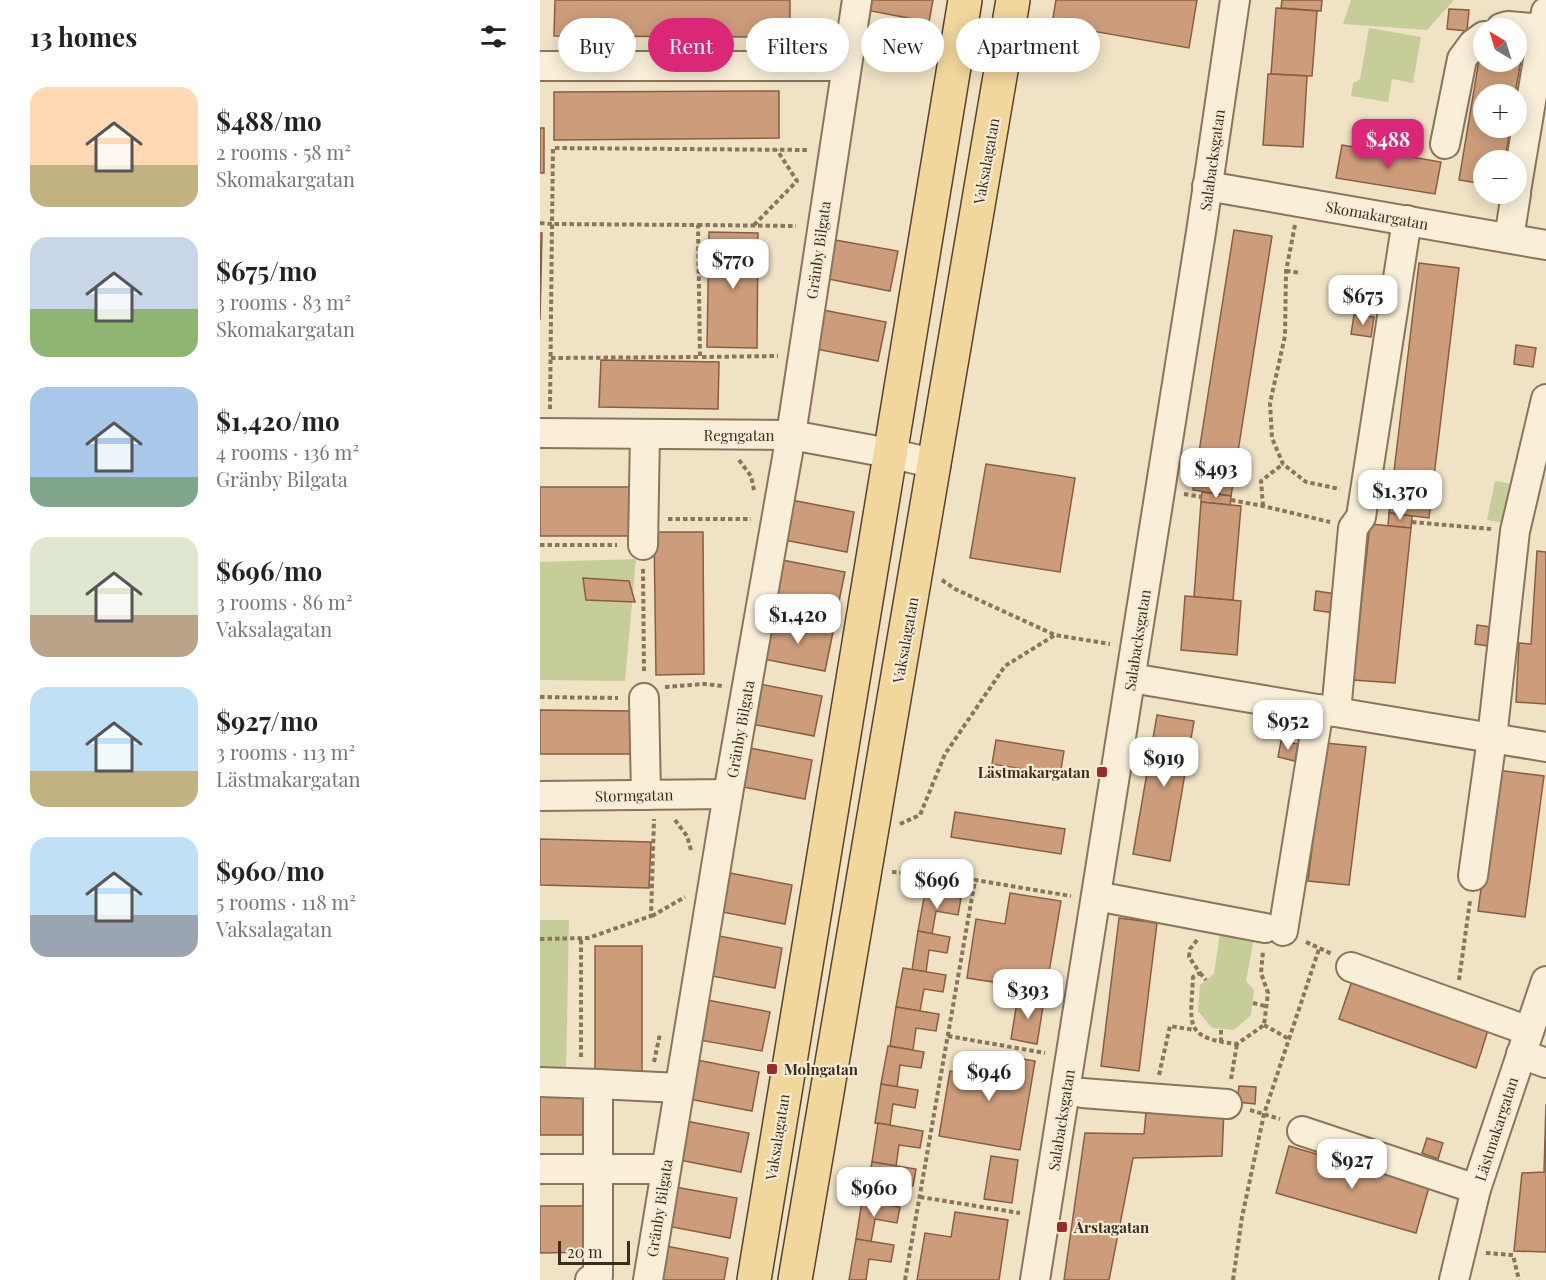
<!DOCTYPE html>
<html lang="en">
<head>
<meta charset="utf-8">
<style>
	:root { --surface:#fff; --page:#f6f6f6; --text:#222; --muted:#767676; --accent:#db2777 }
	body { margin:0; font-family:"Playfair Display",serif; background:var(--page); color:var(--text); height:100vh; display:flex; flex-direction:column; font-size:22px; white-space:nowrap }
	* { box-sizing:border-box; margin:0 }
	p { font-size:20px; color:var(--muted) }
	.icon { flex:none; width:33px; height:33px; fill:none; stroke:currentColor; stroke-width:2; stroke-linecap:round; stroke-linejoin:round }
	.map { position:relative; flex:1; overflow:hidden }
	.panel { display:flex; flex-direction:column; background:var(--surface); width:540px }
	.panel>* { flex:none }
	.guide { position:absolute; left:18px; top:18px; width:570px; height:54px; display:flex; gap:12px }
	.needle { width:39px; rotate:322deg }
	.controls { position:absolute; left:933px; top:18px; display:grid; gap:12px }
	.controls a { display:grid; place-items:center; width:54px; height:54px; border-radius:50%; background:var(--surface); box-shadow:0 3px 15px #0003; font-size:30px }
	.scale { position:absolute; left:18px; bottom:15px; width:72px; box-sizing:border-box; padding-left:6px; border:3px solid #3a2c1f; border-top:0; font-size:16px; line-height:21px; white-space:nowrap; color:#3a2c1f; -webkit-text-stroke:4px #f6ecd5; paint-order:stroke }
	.price { position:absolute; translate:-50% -51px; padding:0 14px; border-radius:12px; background:#fff; color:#222; font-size:20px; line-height:39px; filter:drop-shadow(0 2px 3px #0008) }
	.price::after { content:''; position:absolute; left:50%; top:36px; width:18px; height:14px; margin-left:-9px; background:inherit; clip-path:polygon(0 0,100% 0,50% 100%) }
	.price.selected { background:var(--accent); color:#fff }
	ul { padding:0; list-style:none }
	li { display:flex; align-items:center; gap:18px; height:150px; padding:0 30px }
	li span { display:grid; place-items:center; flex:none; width:168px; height:120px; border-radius:18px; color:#555 }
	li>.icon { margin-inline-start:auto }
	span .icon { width:72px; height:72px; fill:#fffc; stroke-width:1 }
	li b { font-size:26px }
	h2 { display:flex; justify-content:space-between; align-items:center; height:72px; padding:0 30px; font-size:26px }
	.pill { padding:0 21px; border-radius:27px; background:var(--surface); box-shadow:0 3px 15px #0003; font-size:21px; line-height:54px }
	.pill.selected { background:var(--accent); color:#fff }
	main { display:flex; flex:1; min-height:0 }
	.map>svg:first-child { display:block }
	.green { fill:#c7cd99 }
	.building { fill:#cd9d7b; stroke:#8a5d40; stroke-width:1.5 }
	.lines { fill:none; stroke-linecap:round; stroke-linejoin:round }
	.minor-casing { stroke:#8a745b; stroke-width:32 }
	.major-casing { stroke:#58422f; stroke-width:36 }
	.path { stroke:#8a745b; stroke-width:4; stroke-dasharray:4.5 3; stroke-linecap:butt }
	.minor { stroke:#f9efd9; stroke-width:28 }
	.major { stroke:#f2d79d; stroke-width:33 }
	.poi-dot { fill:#9a2a2c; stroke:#f6ecd5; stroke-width:2 }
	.labels { text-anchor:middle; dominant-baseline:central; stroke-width:4.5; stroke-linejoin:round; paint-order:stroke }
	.street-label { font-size:15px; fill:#3a2c1f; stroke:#f6ecd5 }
	.poi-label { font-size:15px; font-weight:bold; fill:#3a2c1f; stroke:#f6ecd5; text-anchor:start }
</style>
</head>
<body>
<main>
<section class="panel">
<h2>13 homes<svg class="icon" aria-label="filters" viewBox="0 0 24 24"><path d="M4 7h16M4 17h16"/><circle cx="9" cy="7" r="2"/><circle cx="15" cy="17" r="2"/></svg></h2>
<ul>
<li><span style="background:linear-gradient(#ffd9b3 65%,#c2b280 0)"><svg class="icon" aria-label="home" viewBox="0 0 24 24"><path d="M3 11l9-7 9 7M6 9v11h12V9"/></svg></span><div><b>$488/mo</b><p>2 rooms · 58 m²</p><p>Skomakargatan</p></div></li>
<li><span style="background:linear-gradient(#c9d6e8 60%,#8fb573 0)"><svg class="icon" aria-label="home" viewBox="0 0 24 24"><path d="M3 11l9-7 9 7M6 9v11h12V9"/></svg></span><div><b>$675/mo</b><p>3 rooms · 83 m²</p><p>Skomakargatan</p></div></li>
<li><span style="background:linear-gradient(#a9c7e8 75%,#7fa58c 0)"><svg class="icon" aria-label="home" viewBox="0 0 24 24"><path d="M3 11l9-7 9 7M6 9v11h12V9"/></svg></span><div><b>$1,420/mo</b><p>4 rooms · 136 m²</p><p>Gränby Bilgata</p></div></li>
<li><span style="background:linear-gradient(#dfe7d0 65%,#b9a48a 0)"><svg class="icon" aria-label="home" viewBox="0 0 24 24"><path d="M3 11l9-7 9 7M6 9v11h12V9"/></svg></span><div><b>$696/mo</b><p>3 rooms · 86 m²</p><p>Vaksalagatan</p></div></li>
<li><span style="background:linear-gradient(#bfe0f5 70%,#c2b280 0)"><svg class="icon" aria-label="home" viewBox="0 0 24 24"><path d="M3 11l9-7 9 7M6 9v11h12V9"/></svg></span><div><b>$927/mo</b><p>3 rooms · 113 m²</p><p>Lästmakargatan</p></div></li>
<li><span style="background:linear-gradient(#bfe0f5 65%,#9aa5b1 0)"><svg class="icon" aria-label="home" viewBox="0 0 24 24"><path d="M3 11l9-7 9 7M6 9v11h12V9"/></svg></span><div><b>$960/mo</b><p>5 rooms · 118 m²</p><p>Vaksalagatan</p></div></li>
</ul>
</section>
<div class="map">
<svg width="1006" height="1280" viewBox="0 0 1006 1280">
	<rect width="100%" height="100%" fill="#efe2c5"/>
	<g class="green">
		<path d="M811 0H914L887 30 803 24Z"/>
		<path d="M829 28 881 37 873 83 852 79 848 102 811 96 813 83 820 79Z"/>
		<path d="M955 481 974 484 966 523 947 520Z"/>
		<path d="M96 559 85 681 0 680V562Z"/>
		<path d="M0 920H29L26 1074 0 1072Z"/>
		<path d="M680 932 714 938 706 981 714 990 711 1015 694 1030 672 1028 658 1011 660 985 674 974Z"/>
	</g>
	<g class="building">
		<path d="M15 0H250V37L14 36Z"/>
		<path d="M328 0H393L389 22 326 10Z"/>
		<path d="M516 0H657L649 48 512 24Z"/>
		<path d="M742 0H782L781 11 741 8Z"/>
		<path d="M736 8 777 11 772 76 731 74Z"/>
		<path d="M909 9 929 10 927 31 907 29Z"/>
		<path d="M940 54H944V62L981 60 975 94H944V128H970L965 160H944V184L919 180Z"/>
		<path d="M728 74 767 76 763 147 723 145Z"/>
		<path d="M239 91V138L14 140V92Z"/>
		<rect x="0" y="128" width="4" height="45"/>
		<path d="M802 145 901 162 895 194 796 178Z"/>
		<path d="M694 230 732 236 691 496 653 490Z"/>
		<path d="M169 232 218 233 217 348 167 347Z"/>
		<path d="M0 233H2L0 320Z"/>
		<path d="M295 240 358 251 350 291 288 279Z"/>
		<path d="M879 263 919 268 889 518 849 513Z"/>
		<path d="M283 310 346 322 338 361 276 349Z"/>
		<path d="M814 315 834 317 831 337 811 334Z"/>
		<path d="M976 345 996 348 993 367 974 364Z"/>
		<path d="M61 360 179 362 178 409 59 407Z"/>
		<path d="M446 464 535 478 520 572 430 558Z"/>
		<rect x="0" y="487" width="95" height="49"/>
		<path d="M662 492 691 496 690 505 661 502Z"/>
		<path d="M251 500 314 512 307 552 244 540Z"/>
		<path d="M661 502 701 506 693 600 654 597Z"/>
		<path d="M849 513 872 516 871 528 848 526Z"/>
		<path d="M830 524 871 528 855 683 813 680Z"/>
		<path d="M114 532H163L164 674 116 675Z"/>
		<path d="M997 551 1006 552V704L976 702 979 643 991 644Z"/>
		<path d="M242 560 305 572 297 611 234 600Z"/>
		<path d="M43 578 89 581 95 602 46 600Z"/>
		<path d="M776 591 796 594 793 613 774 610Z"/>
		<path d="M645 596 701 601 697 655 641 650Z"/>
		<path d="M230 620 293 632 285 671 223 659Z"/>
		<path d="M937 625 957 628 954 647 935 644Z"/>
		<path d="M219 684 282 696 274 736 211 724Z"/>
		<path d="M0 710 93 711V754H0Z"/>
		<path d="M617 715 654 721 630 861 593 854Z"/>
		<path d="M456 740 524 751 520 775 452 764Z"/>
		<path d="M741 741 758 744 755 761 738 757Z"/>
		<path d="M785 743 826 747 809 885 768 881Z"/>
		<path d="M210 748 272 760 265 799 203 787Z"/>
		<path d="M957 770 1004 776 985 917 938 911Z"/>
		<path d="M415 812 525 829 521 854 411 837Z"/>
		<path d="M0 839 111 842 109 888 0 885Z"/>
		<path d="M190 873 252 885 245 924 182 912Z"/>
		<path d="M385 892 421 898 418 915 396 911 392 934 378 931Z"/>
		<path d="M470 893 521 901 506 990 427 978 436 919 465 924Z"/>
		<path d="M579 918 617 923 599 1071 561 1066Z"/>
		<path d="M378 931 410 937 407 953 389 950 386 972 372 970Z"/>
		<path d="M179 936 242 948 235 988 172 976Z"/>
		<rect x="55" y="946" width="47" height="127"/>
		<path d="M363 968 406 975 403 992 384 989 380 1011 356 1007Z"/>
		<path d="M813 978 949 1027 936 1068 799 1019Z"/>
		<path d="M478 996 504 1000 497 1044 471 1039Z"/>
		<path d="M167 1000 230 1012 222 1051 159 1040Z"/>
		<path d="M356 1007 399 1014 396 1031 376 1028 373 1050 350 1046Z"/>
		<path d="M348 1046 384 1052 381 1068 360 1065 357 1087 341 1084Z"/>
		<path d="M442 1052 495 1061 480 1150 399 1136 410 1071 438 1076Z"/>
		<path d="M157 1060 219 1072 212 1111 149 1099Z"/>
		<path d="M341 1084 378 1090 375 1108 353 1104 350 1125 335 1123Z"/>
		<path d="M699 1086 716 1087 715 1104 697 1102Z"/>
		<rect x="0" y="1089" width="52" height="46"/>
		<path d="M1006 1104V1252L974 1251 982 1173 1004 1172Z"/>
		<path d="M684 1110 682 1156 593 1158 569 1280H524L545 1133 604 1134 606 1112Z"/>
		<path d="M146 1121 209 1133 201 1172 139 1160Z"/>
		<path d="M338 1123 383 1131 380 1148 359 1145 356 1166 332 1162Z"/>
		<path d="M887 1138 903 1143 898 1159 882 1153Z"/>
		<path d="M749 1146 889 1187 876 1233 736 1193Z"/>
		<path d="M451 1156 478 1160 472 1203 444 1199Z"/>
		<path d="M332 1162 376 1169 373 1186 352 1183 348 1205 325 1201Z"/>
		<path d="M135 1187 197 1198 190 1238 127 1226Z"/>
		<path d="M322 1201 360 1207 357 1223 335 1219 331 1242 316 1239Z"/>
		<path d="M0 1206H52V1252L0 1253Z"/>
		<path d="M415 1212 468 1220 459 1280H377L385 1233 411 1237Z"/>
		<path d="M316 1239 354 1245 351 1262 329 1259 326 1280H309Z"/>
		<path d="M126 1246 188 1258 184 1280H119Z"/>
	</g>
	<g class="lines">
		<defs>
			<g id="minor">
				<path d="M961 28 968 26 1003 29"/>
				<path d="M0 66H305"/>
				<path d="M905 144 922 59 933 44 944 36"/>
				<path d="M667 186 1006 245"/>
				<path d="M976 191 1006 12"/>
				<path d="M969 238 976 194"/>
				<path d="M0 433 251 435 349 453 396 464"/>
				<path d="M103 545 105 434"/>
				<path d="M591 678 1006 747"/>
				<path d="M104 698 106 795"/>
				<path d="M796 712 813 528 821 517 867 220"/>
				<path d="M0 796 188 794"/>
				<path d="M933 876 952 738 975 531 1006 399"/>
				<path d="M572 899 725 928"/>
				<path d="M743 931 779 709"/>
				<path d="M811 967 989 1031"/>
				<path d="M981 1054 1006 1063"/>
				<path d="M0 1082 58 1084V1276L50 1280"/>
				<path d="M58 1084 139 1088"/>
				<path d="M542 1093 687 1104"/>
				<path d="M762 1131 936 1189"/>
				<path d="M0 1169H126"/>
				<path d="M108 1280 188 794 251 435 317 0"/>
				<path d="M495 1280 661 232 695 0"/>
				<path d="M914 1280 936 1189 1006 981"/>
			</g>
			<g id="major">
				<path d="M214 1280 425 0"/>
				<path d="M255 1280 473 0"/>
			</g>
		</defs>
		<use href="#minor" class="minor-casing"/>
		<use href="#major" class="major-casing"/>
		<g class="path">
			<path d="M0 223 12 224 13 148 268 150"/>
			<path d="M158 225 256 226"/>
			<path d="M214 225 257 181 237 150"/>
			<path d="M755 225 746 271 745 336 730 403 732 438 743 464 766 482 800 489"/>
			<path d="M746 271 761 273"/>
			<path d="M11 358 160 357"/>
			<path d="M10 409 12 224 158 225 160 357 238 356"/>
			<path d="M199 460 211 476 214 490"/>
			<path d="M644 494 662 497"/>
			<path d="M691 500 723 506 790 522"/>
			<path d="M723 506 721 481 743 464"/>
			<path d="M128 519H211"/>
			<path d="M872 522 951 529"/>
			<path d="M0 545H77"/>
			<path d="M103 569 104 672"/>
			<path d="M402 580 415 589 515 635 570 644"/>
			<path d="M125 687 164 684 183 686"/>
			<path d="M0 697 78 698"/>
			<path d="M135 820 147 836 151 850"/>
			<path d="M360 824 380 815 405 754 465 666 515 635"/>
			<path d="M352 872 393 875 433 888"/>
			<path d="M112 916 145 897"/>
			<path d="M0 939 48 938 111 916 114 819"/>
			<path d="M657 940 650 949 649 957 660 973 653 977C651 1024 642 1038 697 1044L724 1025 728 993 721 973 723 951"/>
			<path d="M766 942 792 954"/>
			<path d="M660 973 666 980"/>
			<path d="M919 980 930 901"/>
			<path d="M713 1003 725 1006"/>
			<path d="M724 1025 749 1039"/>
			<path d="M408 1036 505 1053"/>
			<path d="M681 1042V1029"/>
			<path d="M41 1057V938"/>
			<path d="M114 1062 120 1034"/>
			<path d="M619 1075 630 1026 654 1030"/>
			<path d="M691 1079 697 1044"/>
			<path d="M710 1110 740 1119"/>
			<path d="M380 1197 480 1213"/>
			<path d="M946 1253 973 1255 979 1280"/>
			<path d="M365 1280 435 880 531 896"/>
			<path d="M693 1280 702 1217 724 1114 779 949"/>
		</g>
		<use href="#minor" class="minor"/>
		<use href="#major" class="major"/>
	</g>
	<g class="poi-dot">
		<rect x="556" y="766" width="12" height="12" rx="3"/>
		<rect x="226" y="1063" width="12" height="12" rx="3"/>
		<rect x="516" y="1221" width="12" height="12" rx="3"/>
	</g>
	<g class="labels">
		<g class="street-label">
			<text transform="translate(672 160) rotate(-82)">Salabacksgatan</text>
			<text transform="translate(446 161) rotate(-80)">Vaksalagatan</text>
			<text transform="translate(837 215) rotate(10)">Skomakargatan</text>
			<text transform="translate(278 250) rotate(-82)">Gränby Bilgata</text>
			<text x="199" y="435">Regngatan</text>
			<text transform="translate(365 640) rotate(-80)">Vaksalagatan</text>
			<text transform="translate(597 640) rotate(-81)">Salabacksgatan</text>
			<text transform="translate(200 729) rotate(-80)">Gränby Bilgata</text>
			<text transform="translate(94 795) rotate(-1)">Stormgatan</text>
			<text transform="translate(521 1120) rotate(-81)">Salabacksgatan</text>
			<text transform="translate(956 1129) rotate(-72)">Lästmakargatan</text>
			<text transform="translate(237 1137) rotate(-81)">Vaksalagatan</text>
			<text transform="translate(119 1208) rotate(-81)">Gränby Bilgata</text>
		</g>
		<g class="poi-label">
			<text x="550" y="772" text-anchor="end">Lästmakargatan</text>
			<text x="244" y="1069">Molngatan</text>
			<text x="534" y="1227">Årstagatan</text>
		</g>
	</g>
</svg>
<div class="controls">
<a><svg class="needle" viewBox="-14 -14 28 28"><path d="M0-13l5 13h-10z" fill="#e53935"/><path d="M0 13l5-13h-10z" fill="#767676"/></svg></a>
<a>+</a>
<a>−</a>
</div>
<div class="scale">20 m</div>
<b class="price selected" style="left:848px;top:170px">$488</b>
<b class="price" style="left:193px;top:290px">$770</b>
<b class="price" style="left:823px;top:326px">$675</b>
<b class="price" style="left:676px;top:499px">$493</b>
<b class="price" style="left:860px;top:521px">$1,370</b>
<b class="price" style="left:258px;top:645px">$1,420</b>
<b class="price" style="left:748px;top:751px">$952</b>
<b class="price" style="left:624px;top:788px">$919</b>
<b class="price" style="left:397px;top:910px">$696</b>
<b class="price" style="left:488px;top:1020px">$393</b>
<b class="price" style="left:449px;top:1102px">$946</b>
<b class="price" style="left:812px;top:1190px">$927</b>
<b class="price" style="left:334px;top:1218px">$960</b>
<div class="guide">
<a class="pill">Buy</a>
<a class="pill selected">Rent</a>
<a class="pill">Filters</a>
<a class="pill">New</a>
<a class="pill">Apartment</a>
</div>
</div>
</main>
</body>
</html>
